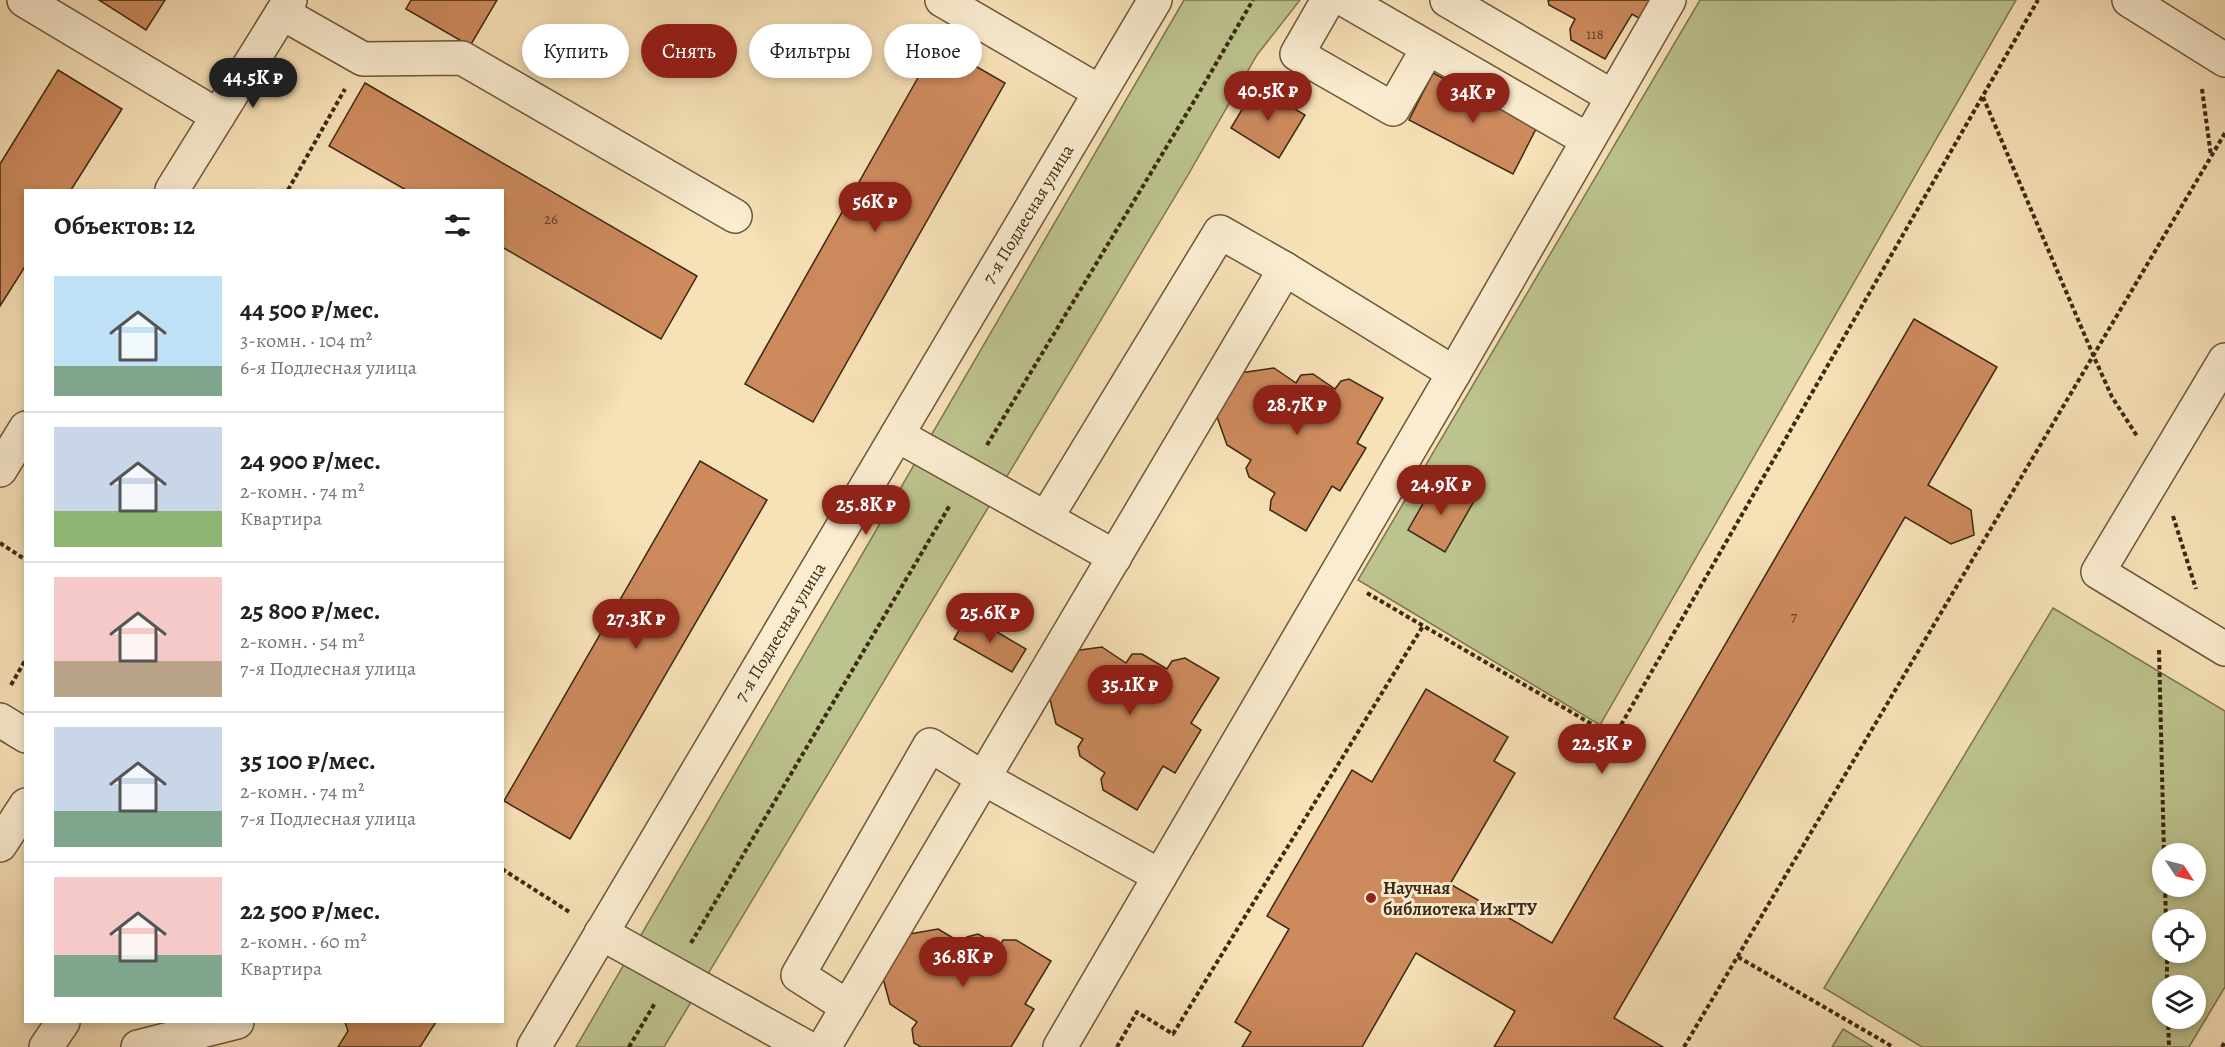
<!DOCTYPE html>
<html lang="ru">
<head>
<meta charset="utf-8">
<style>
	:root { --surface:#fff; --page:#f2f2f2; --text:#222; --muted:#767676; --line:#e0e0e0; --accent:#8f2418 }
	body { margin:0; font-family:Alegreya,serif; background:var(--page); color:var(--text); height:100vh; display:flex; flex-direction:column; font-size:22px; white-space:nowrap }
	* { box-sizing:border-box; margin:0 }
	p { font-size:20px; color:var(--muted) }
	.icon { flex:none; width:33px; height:33px; fill:none; stroke:currentColor; stroke-width:2; stroke-linecap:round; stroke-linejoin:round }
	.map { position:relative; flex:1; overflow:hidden }
	.drawer { position:absolute; left:24px; top:189px; width:480px; height:834px; display:flex; flex-direction:column; background:var(--surface); border-radius:0px; box-shadow:0 3px 9px #0003 }
	.drawer>* { flex:none }
	.hud { position:absolute; left:522px; top:24px; width:570px; height:54px; display:flex; gap:12px }
	.needle { width:39px; rotate:125deg }
	.tools { position:absolute; left:2152px; top:843px; display:grid; gap:12px }
	.tools a { display:grid; place-items:center; width:54px; height:54px; border-radius:50%; background:var(--surface); box-shadow:0 3px 9px #0003; font-size:30px }
	.price { position:absolute; translate:-50% -51px; padding:0 14px; border-radius:21px; background:var(--accent); color:#fff; font-size:20px; line-height:39px; filter:drop-shadow(0 2px 3px #0008) }
	.price::after { content:''; position:absolute; left:50%; top:36px; width:18px; height:14px; margin-left:-9px; background:inherit; clip-path:polygon(0 0,100% 0,50% 100%) }
	.price.on { background:#222; color:#fff }
	ul { padding:0; list-style:none }
	li { display:flex; align-items:center; gap:18px; height:150px; padding:0 30px }
	li+li { border-top:2px solid var(--line) }
	li span { display:grid; place-items:center; flex:none; width:168px; height:120px; border-radius:0px; color:#555 }
	li>.icon { margin-inline-start:auto }
	span .icon { width:72px; height:72px; fill:#fffc; stroke-width:1 }
	li b { font-size:26px }
	h2 { display:flex; justify-content:space-between; align-items:center; height:72px; padding:0 30px; font-size:26px }
	.chip { padding:0 21px; border-radius:27px; background:var(--surface); box-shadow:0 3px 9px #0003; font-size:21px; line-height:54px }
	.chip.on { background:var(--accent); color:#fff }
	.map>svg:first-child { display:block }
	.green { fill:#bdc38e; stroke:#7d7650; stroke-width:1.5; fill-rule:evenodd }
	.building { fill:#cd8a5d; stroke:#3d2812; stroke-width:1.5 }
	.lines { fill:none; stroke-linecap:round; stroke-linejoin:round }
	.minor-casing { stroke:#6c563b; stroke-width:36 }
	.path { stroke:#3d2812; stroke-width:4; stroke-dasharray:4.5 3; stroke-linecap:butt }
	.minor { stroke:#faecd0; stroke-width:33 }
	.poi-dot { fill:#8f2418; stroke:#faecd0; stroke-width:2 }
	.labels { text-anchor:middle; dominant-baseline:central; stroke-width:6; stroke-linejoin:round; paint-order:stroke }
	.number-label { font-size:15px; fill:#614025 }
	.street-label { font-size:18px; fill:#3d2812; stroke:#faecd0 }
	.poi-label { font-size:18px; font-weight:bold; fill:#3d2812; stroke:#faecd0; text-anchor:start }
</style>
</head>
<body>
<div class="map">
<svg width="2225" height="1047" viewBox="0 0 2225 1047">
	<rect width="100%" height="100%" fill="#f7e1b7"/>
	<filter id="stains"><feTurbulence type="fractalNoise" baseFrequency=".00333" numOctaves="4"/><feColorMatrix values="0 0 0 0 .2 0 0 0 0 .09 0 0 0 0 .02 0 0 0 .5 -.17"/></filter>
	<radialGradient id="worn" r=".72"><stop offset=".6" stop-color="#630" stop-opacity="0"/><stop offset="1" stop-color="#630" stop-opacity=".3"/></radialGradient>
	<g class="green">
		<path d="M1184 0H1300L1257 55 1188 175 664 1047H576Z"/>
		<path d="M1700 0H2016L1600 725 1358 580Z"/>
		<path d="M2053 608 2225 711V987L2189 1047H1922L1824 988ZM2163 854H2196V886H2163ZM2163 920H2196V952H2163ZM2163 986H2196V1018H2163Z"/>
		<path d="M1843 1029 1873 1047H1832Z"/>
	</g>
	<g class="building">
		<path d="M99 0H165L146 30Z"/>
		<path d="M411 0H497L470 46 406 9Z"/>
		<path d="M1548 0H1653L1642 20 1632 14 1605 59 1571 40 1570 29 1575 19 1549 5Z"/>
		<path d="M937 44 1005 83 813 422 745 384Z"/>
		<path d="M58 70 122 109 71 190H26V265L0 306V164Z"/>
		<path d="M1433 73 1537 127 1513 174 1409 120Z"/>
		<path d="M365 83 697 276 661 339 502 247V190H406L329 146Z"/>
		<path d="M1256 86 1305 115 1279 158 1231 128Z"/>
		<path d="M1914 319 1997 367 1928 485 1971 510 1974 535 1951 544 1905 517 1614 1018 1663 1047H1494L1515 1011 1416 953 1362 1047H1242L1251 1032 1235 1022 1289 929 1267 916 1352 770 1372 782 1426 689 1508 737 1494 761 1515 773 1450 884 1552 943Z"/>
		<path d="M1274 368 1296 383 1301 375 1313 374 1335 389 1341 381 1349 379 1383 398 1357 443 1366 448 1340 491 1332 486 1306 531 1270 510 1271 500 1275 493 1249 477 1246 468 1251 460 1227 445 1216 414 1240 373Z"/>
		<path d="M700 461 767 500 570 839 504 801Z"/>
		<path d="M1437 479 1474 501 1445 552 1408 530Z"/>
		<path d="M968 615 1026 649 1012 672 954 639Z"/>
		<path d="M1102 647 1126 663 1132 654H1142L1167 669 1172 661 1185 658 1219 678 1191 723 1201 730 1175 773 1163 766 1137 810 1103 790 1101 779 1105 773 1080 756 1078 747 1083 739 1056 724 1049 695 1073 651Z"/>
		<path d="M938 929 963 944 967 937 978 934 1000 946 1003 940H1016L1051 961 1025 1004 1034 1009 1011 1047H921L914 1043 912 1029 917 1022 890 1004 881 971 904 935Z"/>
		<path d="M345 1022H436L420 1047H338L348 1031Z"/>
	</g>
	<g class="lines">
		<defs>
			<g id="minor">
				<path d="M24 0 218 116"/>
				<path d="M942 0 1100 92"/>
				<path d="M1328 0 1297 54 1393 109 1428 48"/>
				<path d="M1345 0 1588 140"/>
				<path d="M1447 0 1613 97"/>
				<path d="M2129 0 2225 60"/>
				<path d="M282 13 363 59 462 58 735 216"/>
				<path d="M172 190 290 0"/>
				<path d="M2225 360 2098 572 2225 649"/>
				<path d="M897 435 1115 557"/>
				<path d="M0 470 26 428"/>
				<path d="M1046 518 1220 232 1285 269"/>
				<path d="M0 720 26 736"/>
				<path d="M0 845 26 805"/>
				<path d="M601 933 806 1047"/>
				<path d="M848 1007 798 975 930 745 983 778 1160 876"/>
				<path d="M46 1047 63 1022"/>
				<path d="M138 1047 237 1022"/>
				<path d="M534 1047 1155 0"/>
				<path d="M824 1047 1285 269 1454 373"/>
				<path d="M1060 1047 1454 373 1669 0"/>
			</g>
		</defs>
		<use href="#minor" class="minor-casing"/>
		<g class="path">
			<path d="M2202 89 2211 156"/>
			<path d="M1983 97 2094 357 2112 397 2137 436"/>
			<path d="M288 190 345 89"/>
			<path d="M987 445 1196 98 1253 0"/>
			<path d="M2173 516 2196 589"/>
			<path d="M0 543 26 560"/>
			<path d="M1367 593 1614 737 2038 0"/>
			<path d="M2159 650 2164 854"/>
			<path d="M11 685 26 659"/>
			<path d="M502 869 571 913"/>
			<path d="M2165 886 2166 920"/>
			<path d="M691 943 950 505"/>
			<path d="M2167 952V986"/>
			<path d="M1738 957 1893 1047"/>
			<path d="M2168 1018 2169 1047"/>
			<path d="M629 1047 655 1003"/>
			<path d="M1117 1047 1137 1012 1173 1034 1423 626"/>
			<path d="M1684 1047 2225 133"/>
			<path d="M2222 1047 2225 1042"/>
		</g>
		<use href="#minor" class="minor"/>
	</g>
	<circle class="poi-dot" cx="1371" cy="898" r="6"/>
	<g class="labels">
		<g class="number-label">
			<text x="1595" y="34">118</text>
			<text x="551" y="219">26</text>
			<text x="1794" y="617">7</text>
		</g>
		<g class="street-label">
			<text transform="translate(1028 214) rotate(-59)">7-я Подлесная улица</text>
			<text transform="translate(780 632) rotate(-59)">7-я Подлесная улица</text>
		</g>
		<g class="poi-label">
			<text x="1383" y="888">Научная<tspan x="1383" dy="21">библиотека ИжГТУ</tspan></text>
		</g>
	</g>
	<rect width="100%" height="100%" filter="url(#stains)"/>
	<rect width="100%" height="100%" fill="url(#worn)"/>
</svg>
<div class="tools">
<a><svg class="needle" viewBox="-14 -14 28 28"><path d="M0-13l5 13h-10z" fill="#e53935"/><path d="M0 13l5-13h-10z" fill="#767676"/></svg></a>
<a><svg class="icon" aria-label="locate" viewBox="0 0 24 24"><circle cx="12" cy="12" r="6"/><path d="M12 2v4M12 18v4M2 12h4M18 12h4"/></svg></a>
<a><svg class="icon" aria-label="layers" viewBox="0 0 24 24"><path d="M12 4l9 5-9 5-9-5zM3 14l9 5 9-5"/></svg></a>
</div>
<b class="price on" style="left:253px;top:109px">44.5K ₽</b>
<b class="price" style="left:1268px;top:122px">40.5K ₽</b>
<b class="price" style="left:1473px;top:124px">34K ₽</b>
<b class="price" style="left:875px;top:233px">56K ₽</b>
<b class="price" style="left:1297px;top:436px">28.7K ₽</b>
<b class="price" style="left:1441px;top:516px">24.9K ₽</b>
<b class="price" style="left:866px;top:536px">25.8K ₽</b>
<b class="price" style="left:990px;top:644px">25.6K ₽</b>
<b class="price" style="left:636px;top:650px">27.3K ₽</b>
<b class="price" style="left:1130px;top:716px">35.1K ₽</b>
<b class="price" style="left:1602px;top:775px">22.5K ₽</b>
<b class="price" style="left:963px;top:988px">36.8K ₽</b>
<div class="hud">
<a class="chip">Купить</a>
<a class="chip on">Снять</a>
<a class="chip">Фильтры</a>
<a class="chip">Новое</a>
</div>
<section class="drawer">
<h2>Объектов: 12<svg class="icon" aria-label="filters" viewBox="0 0 24 24"><path d="M4 7h16M4 17h16"/><circle cx="9" cy="7" r="2"/><circle cx="15" cy="17" r="2"/></svg></h2>
<ul>
<li><span style="background:linear-gradient(#bfe0f5 75%,#7fa58c 0)"><svg class="icon" aria-label="home" viewBox="0 0 24 24"><path d="M3 11l9-7 9 7M6 9v11h12V9"/></svg></span><div><b>44 500 ₽/мес.</b><p>3-комн. · 104 m²</p><p>6-я Подлесная улица</p></div></li>
<li><span style="background:linear-gradient(#c9d6e8 70%,#8fb573 0)"><svg class="icon" aria-label="home" viewBox="0 0 24 24"><path d="M3 11l9-7 9 7M6 9v11h12V9"/></svg></span><div><b>24 900 ₽/мес.</b><p>2-комн. · 74 m²</p><p>Квартира</p></div></li>
<li><span style="background:linear-gradient(#f6c9c9 70%,#b9a48a 0)"><svg class="icon" aria-label="home" viewBox="0 0 24 24"><path d="M3 11l9-7 9 7M6 9v11h12V9"/></svg></span><div><b>25 800 ₽/мес.</b><p>2-комн. · 54 m²</p><p>7-я Подлесная улица</p></div></li>
<li><span style="background:linear-gradient(#c9d6e8 70%,#7fa58c 0)"><svg class="icon" aria-label="home" viewBox="0 0 24 24"><path d="M3 11l9-7 9 7M6 9v11h12V9"/></svg></span><div><b>35 100 ₽/мес.</b><p>2-комн. · 74 m²</p><p>7-я Подлесная улица</p></div></li>
<li><span style="background:linear-gradient(#f6c9c9 65%,#7fa58c 0)"><svg class="icon" aria-label="home" viewBox="0 0 24 24"><path d="M3 11l9-7 9 7M6 9v11h12V9"/></svg></span><div><b>22 500 ₽/мес.</b><p>2-комн. · 60 m²</p><p>Квартира</p></div></li>
</ul>
</section>
</div>
</body>
</html>
